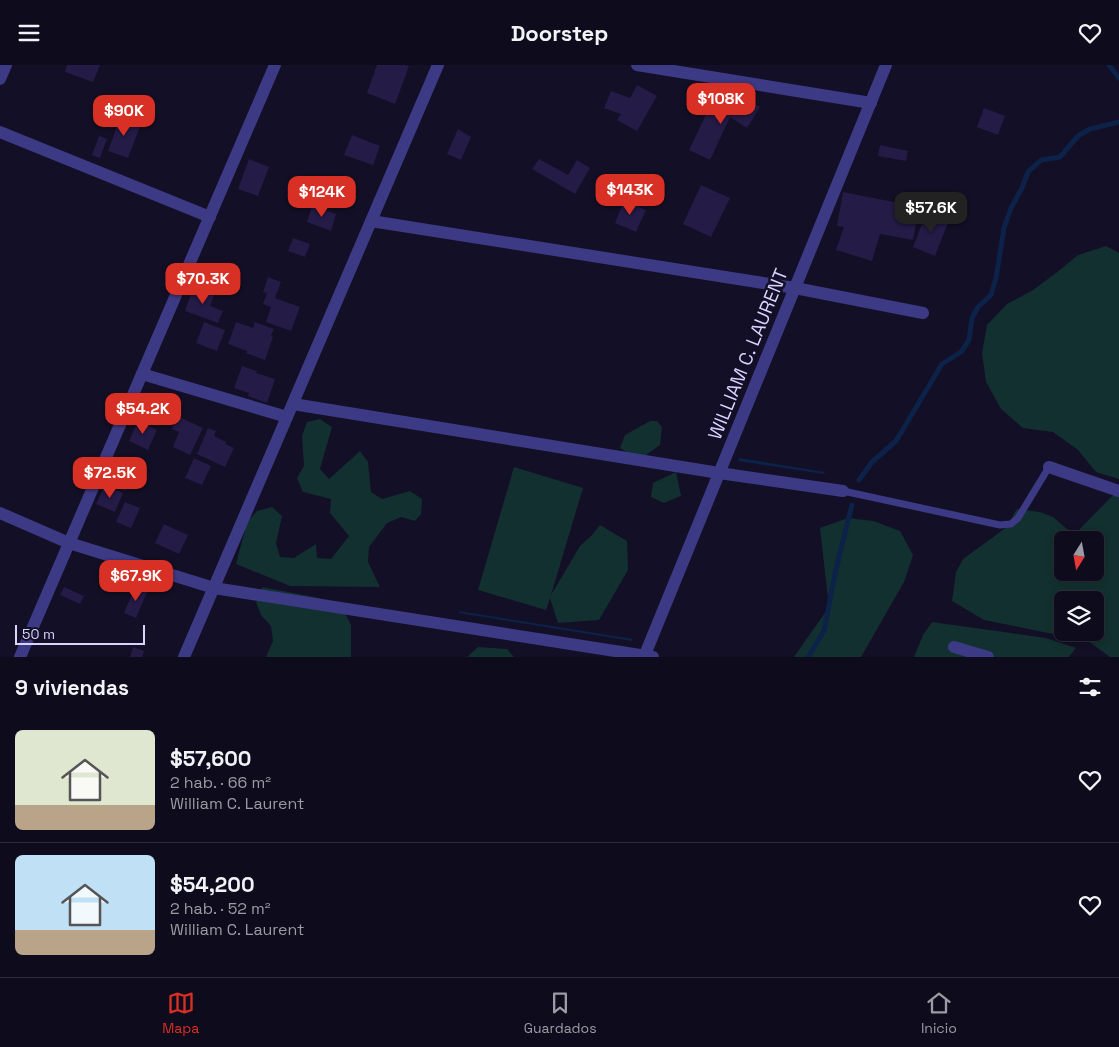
<!DOCTYPE html>
<html lang="es">
<head>
<meta charset="utf-8">
<style>
	:root { --surface:#0e0b1c; --page:#171425; --text:#f1f3f6; --muted:#9b9ba3; --line:#2e2b3b; --accent:#d93025 }
	body { margin:0; font-family:"Space Grotesk",sans-serif; background:var(--page); color:var(--text); height:100vh; display:flex; flex-direction:column; font-size:19px; white-space:nowrap }
	* { box-sizing:border-box; margin:0 }
	p { font-size:16px; color:var(--muted) }
	.icon { flex:none; width:28px; height:28px; fill:none; stroke:currentColor; stroke-width:2; stroke-linecap:round; stroke-linejoin:round }
	.map { position:relative; height:592px; overflow:hidden }
	.side { display:flex; flex-direction:column; background:var(--surface); flex:1 }
	.side>* { flex:none }
	.needle { width:32px; rotate:191deg }
	.tools { position:absolute; left:1054px; top:466px; display:grid; gap:10px }
	.tools a { display:grid; place-items:center; width:50px; height:50px; border-radius:8px; background:var(--surface); box-shadow:0 2px 8px #0003,0 0 0 1px var(--line); font-size:25px }
	.scale { position:absolute; left:15px; bottom:12px; width:130px; box-sizing:border-box; padding-left:5px; border:2px solid #d9d4ff; border-top:0; font-size:14px; line-height:18px; white-space:nowrap; color:#d9d4ff; -webkit-text-stroke:4px #130f26; paint-order:stroke }
	.price { position:absolute; translate:-50% -42px; padding:0 11px; border-radius:10px; background:var(--accent); color:#fff; font-size:16px; line-height:32px; filter:drop-shadow(0 1px 2px #0008) }
	.price::after { content:''; position:absolute; left:50%; top:30px; width:15px; height:11px; margin-left:-8px; background:inherit; clip-path:polygon(0 0,100% 0,50% 100%) }
	.price.on { background:#222; color:#fff }
	ul { padding:0; list-style:none }
	li { display:flex; align-items:center; gap:15px; height:125px; padding:0 15px }
	li+li { border-top:1px solid var(--line) }
	li span { display:grid; place-items:center; flex:none; width:140px; height:100px; border-radius:8px; color:#555 }
	li>.icon { margin-inline-start:auto }
	span .icon { width:60px; height:60px; fill:#fffc; stroke-width:1 }
	li b { font-size:21px }
	h2 { display:flex; justify-content:space-between; align-items:center; height:60px; padding:0 15px; font-size:21px }
	header { display:flex; justify-content:space-between; align-items:center; height:65px; padding:0 15px; background:var(--surface); font-size:22px; font-weight:800 }
	.menu { display:flex; justify-content:space-around; align-items:center; height:70px; border-top:1px solid var(--line); background:var(--surface); font-size:14px; color:var(--muted) }
	.menu a { display:grid; justify-items:center; gap:2px }
	.menu .on { color:var(--accent) }
	.map>svg:first-child { display:block }
	.green { fill:#12302f; fill-rule:evenodd }
	.water { fill:#0c2248 }
	.lines { fill:none; stroke-linecap:round; stroke-linejoin:round }
	.stream { stroke:#0c2248; stroke-width:5 }
	.building { fill:#241b47 }
	.service { stroke:#3d3a85; stroke-width:7 }
	.minor { stroke:#3d3a85; stroke-width:12 }
	.labels { text-anchor:middle; dominant-baseline:central; stroke-width:5; stroke-linejoin:round; paint-order:stroke }
	.street-label { font-size:19px; fill:#d9d4ff; stroke:#130f26 }
</style>
</head>
<body>
<header><svg class="icon" aria-label="menu" viewBox="0 0 24 24"><path d="M4 6h16M4 12h16M4 18h16"/></svg>Doorstep<svg class="icon" aria-label="heart" viewBox="0 0 24 24"><path d="M12 20l-8-8c-3-5 5-10 8-4 3-6 11-1 8 4z"/></svg></header>
<div class="map">
<svg width="1119" height="592" viewBox="0 0 1119 592">
	<rect width="100%" height="100%" fill="#130f26"/>
	<g class="green">
		<path d="M1106 181 1119 188V414L1096 407 1078 385 1053 367 1023 363 1001 344 986 317 982 288 987 260 1007 239 1033 225 1056 208 1078 190Z"/>
		<path d="M320 354 332 362 320 404 329 414 360 386 368 397 371 427 382 434 410 426 422 434 421 449 415 456 401 452 387 458 369 482 368 497 380 522 290 521 236 499 247 457 257 446 272 442 282 451 276 478 280 492 294 493 316 479 317 493 331 494 349 471 330 448 331 434 303 427 297 413 304 401 302 371 307 357Z"/>
		<path d="M650 356H657L662 362 660 380 639 395 620 383 625 370Z"/>
		<path d="M514 402 583 423 551 530 580 481 592 470 600 460 627 476 628 505 599 555 558 558 550 533 546 545 478 525Z"/>
		<path d="M676 407 681 431 664 438 651 432 653 418Z"/>
		<path d="M1119 428V592H1110L1088 576 984 555 952 536 956 507 963 494 1011 459 1013 450 1017 444 1040 447 1053 452 1074 470 1113 430ZM1062 475H1095V508H1062ZM1062 535H1095V568H1062Z"/>
		<path d="M848 453 873 456 900 466 913 490 904 517 861 592H794L829 542 820 463Z"/>
		<path d="M262 522 319 533 344 546 351 560V592H266L273 576 271 561 261 550 256 537Z"/>
		<path d="M932 557 1046 573 1076 583 1069 592H914L923 570Z"/>
		<path d="M478 582 507 584 514 592H467Z"/>
	</g>
	<g class="water">
		<path d="M739 393 825 407 824 409 738 396Z"/>
		<path d="M459 546 633 574 632 576 459 548Z"/>
	</g>
	<g class="lines">
		<g class="stream">
			<path d="M1109 0 1119 13"/>
			<path d="M859 415 872 397 896 376 942 299 961 287 969 275 972 253 978 242 991 230 996 213 1004 163 1011 143 1022 123 1028 107 1041 95 1060 92 1078 71 1090 64 1119 57"/>
			<path d="M808 592 824 566 836 504 852 440"/>
		</g>
	</g>
	<g class="building">
		<path d="M67 0H100L93 17 65 7Z"/>
		<path d="M377 0H405L409 1 395 39 367 28Z"/>
		<path d="M637 20 657 31 637 66 617 55 621 49 604 43 611 26 630 33Z"/>
		<path d="M740 30 760 42 747 63 730 52 710 95 689 85 711 39 729 48Z"/>
		<path d="M984 43 1005 51 998 70 977 62Z"/>
		<path d="M121 51 141 59 128 93 108 86Z"/>
		<path d="M458 64 471 72 461 95 447 89Z"/>
		<path d="M352 70 380 81 373 100 344 90Z"/>
		<path d="M99 71 107 74 100 93 92 90Z"/>
		<path d="M880 80 908 86 906 96 878 91Z"/>
		<path d="M249 94 269 102 258 131 238 124Z"/>
		<path d="M539 94 568 110 577 95 590 103 575 129 532 104Z"/>
		<path d="M701 120 730 133 711 172 683 159Z"/>
		<path d="M843 127 919 142 913 175 880 169 872 196 836 185 844 162 837 161Z"/>
		<path d="M624 136 646 145 636 167 615 158Z"/>
		<path d="M312 141 336 149 331 166 307 157Z"/>
		<path d="M927 146 949 155 935 191 913 182Z"/>
		<path d="M293 173 310 179 305 192 288 186Z"/>
		<path d="M210 202 237 212 232 226 205 217Z"/>
		<path d="M268 212 281 217 275 233 300 242 291 266 266 257 271 242 263 239 267 228 263 227Z"/>
		<path d="M194 220 215 227 210 241 223 246 218 258 185 246Z"/>
		<path d="M204 257 225 265 217 286 196 278Z"/>
		<path d="M236 257 253 263 255 257 274 264 271 271 273 272 265 295 246 288 247 286 228 279Z"/>
		<path d="M242 301 257 306 256 308 275 314 267 338 248 331 249 328 234 323Z"/>
		<path d="M177 351 203 363 190 390 173 382 179 367 172 364Z"/>
		<path d="M138 356 157 365 148 385 129 376Z"/>
		<path d="M208 363 216 366 214 371 226 377 225 379 234 383 225 402 197 389Z"/>
		<path d="M194 393 211 401 202 420 185 413Z"/>
		<path d="M112 405 131 414 126 426 106 418Z"/>
		<path d="M105 420 123 428 115 447 96 439Z"/>
		<path d="M125 437 140 443 131 463 116 457Z"/>
		<path d="M164 459 188 470 179 489 155 478Z"/>
		<path d="M64 522 84 531 80 539 60 530Z"/>
		<path d="M135 522 147 527 136 553 124 548Z"/>
		<path d="M133 582 144 586 142 592H130Z"/>
	</g>
	<g class="lines">
		<path class="service" d="M843 426 1000 460 1011 459 1018 453 1049 402"/>
		<g class="minor">
			<path d="M637 0 871 38"/>
			<path d="M0 14 6 0"/>
			<path d="M0 67 210 152"/>
			<path d="M371 156 795 223 923 248"/>
			<path d="M142 309 287 352"/>
			<path d="M293 339 719 408 843 426"/>
			<path d="M1049 402 1119 426"/>
			<path d="M0 448 69 478 214 523 653 592"/>
			<path d="M954 582 988 592"/>
			<path d="M20 592 275 0"/>
			<path d="M184 592 438 0"/>
			<path d="M644 592 886 0"/>
		</g>
	</g>
	<g class="labels">
		<g class="street-label">
			<text transform="translate(748 289) rotate(-68)">WILLIAM C. LAURENT</text>
		</g>
	</g>
</svg>
<div class="tools">
<a><svg class="needle" viewBox="-14 -14 28 28"><path d="M0-13l5 13h-10z" fill="#e53935"/><path d="M0 13l5-13h-10z" fill="#9b9ba3"/></svg></a>
<a><svg class="icon" aria-label="layers" viewBox="0 0 24 24"><path d="M12 4l9 5-9 5-9-5zM3 14l9 5 9-5"/></svg></a>
</div>
<div class="scale">50 m</div>
<b class="price" style="left:721px;top:60px">$108K</b>
<b class="price" style="left:124px;top:72px">$90K</b>
<b class="price" style="left:630px;top:151px">$143K</b>
<b class="price" style="left:322px;top:153px">$124K</b>
<b class="price on" style="left:931px;top:169px">$57.6K</b>
<b class="price" style="left:203px;top:240px">$70.3K</b>
<b class="price" style="left:143px;top:370px">$54.2K</b>
<b class="price" style="left:110px;top:434px">$72.5K</b>
<b class="price" style="left:136px;top:537px">$67.9K</b>
</div>
<section class="side">
<h2>9 viviendas<svg class="icon" aria-label="filters" viewBox="0 0 24 24"><path d="M4 7h16M4 17h16"/><circle cx="9" cy="7" r="2"/><circle cx="15" cy="17" r="2"/></svg></h2>
<ul>
<li><span style="background:linear-gradient(#dfe7d0 75%,#b9a48a 0)"><svg class="icon" aria-label="home" viewBox="0 0 24 24"><path d="M3 11l9-7 9 7M6 9v11h12V9"/></svg></span><div><b>$57,600</b><p>2 hab. · 66 m²</p><p>William C. Laurent</p></div><svg class="icon" aria-label="heart" viewBox="0 0 24 24"><path d="M12 20l-8-8c-3-5 5-10 8-4 3-6 11-1 8 4z"/></svg></li>
<li><span style="background:linear-gradient(#bfe0f5 75%,#b9a48a 0)"><svg class="icon" aria-label="home" viewBox="0 0 24 24"><path d="M3 11l9-7 9 7M6 9v11h12V9"/></svg></span><div><b>$54,200</b><p>2 hab. · 52 m²</p><p>William C. Laurent</p></div><svg class="icon" aria-label="heart" viewBox="0 0 24 24"><path d="M12 20l-8-8c-3-5 5-10 8-4 3-6 11-1 8 4z"/></svg></li>
</ul>
</section>
<nav class="menu">
<a class="on"><svg class="icon" aria-label="map" viewBox="0 0 24 24"><path d="M3 6l6-2 6 2 6-2v14l-6 2-6-2-6 2zM9 4v14M15 6v14"/></svg>Mapa</a>
<a><svg class="icon" aria-label="saved" viewBox="0 0 24 24"><path d="M7 4h10v16l-5-4-5 4z"/></svg>Guardados</a>
<a><svg class="icon" aria-label="home" viewBox="0 0 24 24"><path d="M3 11l9-7 9 7M6 9v11h12V9"/></svg>Inicio</a>
</nav>
</body>
</html>
